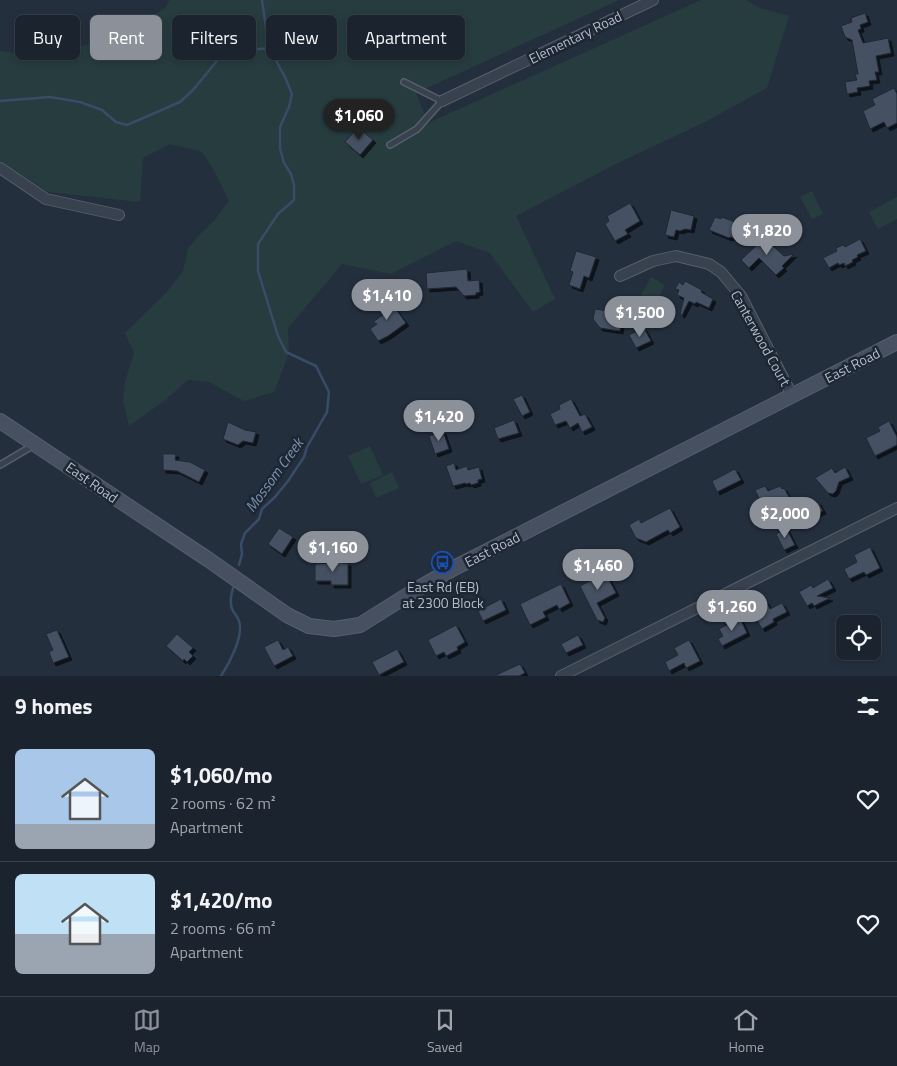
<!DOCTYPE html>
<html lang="en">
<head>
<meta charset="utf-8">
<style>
	:root { --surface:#1b232e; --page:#242b36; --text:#f1f3f6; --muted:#a0a4aa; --line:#39404a; --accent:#8c9099 }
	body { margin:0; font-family:"Titillium Web",sans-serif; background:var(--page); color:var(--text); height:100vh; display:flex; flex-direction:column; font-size:19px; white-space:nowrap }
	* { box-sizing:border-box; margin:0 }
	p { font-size:16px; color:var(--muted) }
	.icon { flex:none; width:28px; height:28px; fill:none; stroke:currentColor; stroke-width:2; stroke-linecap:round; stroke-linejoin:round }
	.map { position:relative; height:676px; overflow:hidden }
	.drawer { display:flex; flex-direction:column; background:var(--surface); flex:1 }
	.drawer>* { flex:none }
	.guide { position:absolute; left:15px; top:15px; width:500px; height:45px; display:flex; gap:10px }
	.fabs { position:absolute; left:836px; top:615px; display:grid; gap:10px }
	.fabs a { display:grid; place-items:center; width:45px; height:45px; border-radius:8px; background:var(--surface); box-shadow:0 2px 8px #0003,0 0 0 1px var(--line); font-size:25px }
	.price { position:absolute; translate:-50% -42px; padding:0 11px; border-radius:18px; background:var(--accent); color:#fff; font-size:16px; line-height:32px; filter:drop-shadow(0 1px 2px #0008) }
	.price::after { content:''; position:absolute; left:50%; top:30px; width:15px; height:11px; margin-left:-8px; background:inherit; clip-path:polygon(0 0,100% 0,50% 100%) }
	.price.active { background:#222; color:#fff }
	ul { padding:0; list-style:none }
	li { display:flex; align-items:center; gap:15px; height:125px; padding:0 15px }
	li+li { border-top:1px solid var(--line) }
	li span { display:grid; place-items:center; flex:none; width:140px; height:100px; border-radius:8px; color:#555 }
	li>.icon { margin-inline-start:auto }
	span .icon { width:60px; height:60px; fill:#fffc; stroke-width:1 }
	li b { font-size:21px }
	h2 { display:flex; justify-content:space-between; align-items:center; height:60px; padding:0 15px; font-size:21px }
	.tag { padding:0 18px; border-radius:8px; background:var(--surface); box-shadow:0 2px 8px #0003,0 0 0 1px var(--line); font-size:18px; line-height:45px }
	.tag.active { background:var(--accent); color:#fff }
	.tab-bar { display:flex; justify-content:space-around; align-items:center; height:70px; border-top:1px solid var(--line); background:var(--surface); font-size:14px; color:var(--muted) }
	.tab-bar a { display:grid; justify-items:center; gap:2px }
	.tab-bar .active { color:var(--accent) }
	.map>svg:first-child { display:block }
	.green { fill:#263c3f }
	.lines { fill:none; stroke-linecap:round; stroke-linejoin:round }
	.stream { stroke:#394c67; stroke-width:2.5 }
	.building { fill:#455162; stroke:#1f2835; filter:url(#shadow) }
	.service-casing { stroke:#565f6c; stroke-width:8 }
	.minor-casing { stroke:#565f6c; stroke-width:12 }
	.secondary-casing { stroke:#565f6c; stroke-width:16 }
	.service { stroke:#38414e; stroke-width:5 }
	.minor { stroke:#38414e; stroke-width:10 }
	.secondary { stroke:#465061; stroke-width:14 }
	.labels { text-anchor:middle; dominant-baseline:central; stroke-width:5; stroke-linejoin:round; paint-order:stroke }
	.street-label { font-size:14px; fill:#b4bcc9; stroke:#1d2633 }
	.poi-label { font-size:14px; fill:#b4bcc9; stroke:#1d2633 }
	.water-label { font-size:15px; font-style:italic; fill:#7c92b1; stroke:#1d2633 }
</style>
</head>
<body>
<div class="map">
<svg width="897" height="676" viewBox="0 0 897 676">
	<defs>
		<filter id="shadow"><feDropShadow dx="3" dy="3" stdDeviation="0" flood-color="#0009"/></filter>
	</defs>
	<rect width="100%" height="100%" fill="#242f3e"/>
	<g class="green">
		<path d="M170 0H619L416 93 428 123 701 0H746L760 8 789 16 767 88 703 123 618 163 516 216 555 299 533 312 490 253 456 241 391 274 342 264 288 328 289 353 274 392 244 401 209 382 188 380 164 401 129 426 123 401 125 382 134 353 125 333 166 293 183 271 188 249 199 235 213 222 229 201 215 172 202 152 170 144 143 158 140 202 48 192 0 161V51L43 55 86 45 132 30 165 8Z"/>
		<path d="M812 191 823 214 812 219 800 197Z"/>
		<path d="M897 197V219L878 229 869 212Z"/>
		<path d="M651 277 665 285 654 305 640 297Z"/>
		<path d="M370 446 383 475 361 484 348 456Z"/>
		<path d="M392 472 399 488 376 498 370 483Z"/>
	</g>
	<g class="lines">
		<g class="stream">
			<path d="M0 101 50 97 80 102 102 110 116 122 127 125 180 102 193 90 221 56 237 51 269 48"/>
			<path d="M239 565 242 554 241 544 245 533 259 519 262 509 275 497 288 481 304 457 307 447 327 412 329 392 316 366 286 352 278 336 258 271V244L278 214 294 200V185L291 174 284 163 280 148V127L289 107 292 94 285 77 269 48 262 0"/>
			<path d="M221 676C229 664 244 636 239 621 238 617 235 614 233 611 229 603 231 596 233 588"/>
		</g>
	</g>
	<g class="building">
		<path d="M865 13 868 22 860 25 861 29 858 30 863 43 888 38 891 53 876 56 879 72H875L877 80 869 81 870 86 857 88 858 92 847 94 845 82 857 80 855 74H858L852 40 845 37 841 26 852 22 851 18Z"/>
		<path d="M894 88 897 94V123L887 128 884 122 870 129 863 111 875 105 872 99Z"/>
		<path d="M358 127 373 140 360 155 345 142Z"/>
		<path d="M630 203 640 221 625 230 628 234 615 241 605 224 609 221 607 216Z"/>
		<path d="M671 210 694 216 691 230 685 229 680 231 676 230 674 237 665 235Z"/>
		<path d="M715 217 721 219 722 217 742 225 736 239 730 237 729 238 709 230Z"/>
		<path d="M761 236H771V244L784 256 794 254 782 266 784 268 776 275 759 258 749 268 741 260 760 242Z"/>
		<path d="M860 239 866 251 857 255 858 257 852 260 853 262 845 266 844 263 839 265 838 263 829 268 823 258 837 251 836 248 843 245 845 247Z"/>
		<path d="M576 251 596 257 589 278 584 276 580 289 569 285 573 272 570 271Z"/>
		<path d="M467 269 468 281 479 280 480 292 476 293V295L464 296 456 287 427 289 426 273Z"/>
		<path d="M685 281 702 290 701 292 713 299 709 308 696 302 695 304 689 301 682 315 680 314 684 298 677 295 679 290 675 289 679 282 683 285Z"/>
		<path d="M387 297 406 323 388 336 378 341 370 329 377 324 373 322 387 312 380 302Z"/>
		<path d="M595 309 623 313 620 331 600 328 593 319Z"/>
		<path d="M644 328 651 341 636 348 629 335Z"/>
		<path d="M522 395 530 412 522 416 513 399Z"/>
		<path d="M571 399 580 416 585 414 592 427 582 432 578 423 570 428 566 421 555 425 550 414 560 409 559 405Z"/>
		<path d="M514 420 519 433 498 439 494 428Z"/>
		<path d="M889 421 897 437V445L875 456 866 438 880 431 878 427Z"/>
		<path d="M228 422 245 430 256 432 253 443 243 441 238 445 223 439Z"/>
		<path d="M443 431 449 449 435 454 429 436Z"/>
		<path d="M163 454H176L175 460 190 462 205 470 199 482 177 471 163 470Z"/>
		<path d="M454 463 456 470 467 466 468 470 479 467 482 479 478 480V483L471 485 470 483 466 484 465 483 453 486 446 466Z"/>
		<path d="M845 467 850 477 839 482 836 491 833 494 828 493 815 478 832 468 835 473Z"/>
		<path d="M735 469 741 480 717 492 712 481Z"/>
		<path d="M765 486 768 491 780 486 782 489 784 488 792 502 767 514 755 490Z"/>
		<path d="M818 502 823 511 810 517 805 508Z"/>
		<path d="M670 508 680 527 670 533 668 530 646 542 636 538 629 525 639 519 641 523Z"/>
		<path d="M279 528 293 537 282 554 268 544Z"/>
		<path d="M786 528 795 545 784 550 776 534Z"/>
		<path d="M870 547 880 568 866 575 864 572 849 579 844 569 857 562 854 555Z"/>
		<path d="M333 560H342V563H348V585H331V581H315V564L333 563Z"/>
		<path d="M602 566 616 593 597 603 605 618 603 622 597 620 580 586 594 579 590 572Z"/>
		<path d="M828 579 833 588 817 596 830 598 814 606 812 603 807 606 799 592 811 585 813 588Z"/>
		<path d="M561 584 570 603 559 609 557 605 543 612 546 617 530 625 520 604Z"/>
		<path d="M501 599 506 610 483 621 478 611Z"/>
		<path d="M766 601 770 609 782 603 787 612 773 619 774 622 762 629 751 609Z"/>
		<path d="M740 618 747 633 722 646 718 639 723 636 719 629Z"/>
		<path d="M456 625 465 642 457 647 458 650 446 656 444 652 436 656 428 640Z"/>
		<path d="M57 630 69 657 53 663 49 652 53 650 46 634Z"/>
		<path d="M177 634 193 648 189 652 193 656 187 662 184 659 183 661 166 646Z"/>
		<path d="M578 635 583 645 566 653 561 644Z"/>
		<path d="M278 640 283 650 288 647 293 656 274 666 264 647Z"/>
		<path d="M689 640 700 661 686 668 684 663 669 671 665 662 678 655 674 648Z"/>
		<path d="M397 649 404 662 379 675 372 662Z"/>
		<path d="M520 664 525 673 519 676H494Z"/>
	</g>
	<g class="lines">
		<defs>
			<g id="service">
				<path d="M390 145 417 129 442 101 404 82"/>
				<path d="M0 465 34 445"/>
			</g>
			<g id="minor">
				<path d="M442 101 653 0"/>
				<path d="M0 168 46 199 119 215"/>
				<path d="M620 276 653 261 676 256 709 264 721 272 741 296 792 395"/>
				<path d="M561 676 897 508"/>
			</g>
			<path id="secondary" d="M0 421 209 560 287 615 309 626 334 629 360 625 419 588 456 567 897 342"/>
		</defs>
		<use href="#service" class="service-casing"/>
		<use href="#minor" class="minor-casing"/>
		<use href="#secondary" class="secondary-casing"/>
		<use href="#service" class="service"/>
		<use href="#minor" class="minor"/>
		<use href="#secondary" class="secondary"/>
	</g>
	<defs>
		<symbol id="bus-ring" viewBox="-11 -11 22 22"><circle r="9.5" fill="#1d2633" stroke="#1a4fb4" stroke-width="1.5"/><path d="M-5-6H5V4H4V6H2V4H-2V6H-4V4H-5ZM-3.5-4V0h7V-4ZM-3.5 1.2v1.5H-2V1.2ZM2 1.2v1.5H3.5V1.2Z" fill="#1a4fb4"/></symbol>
	</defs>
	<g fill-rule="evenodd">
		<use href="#bus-ring" x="430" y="550" width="25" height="25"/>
	</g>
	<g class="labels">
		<g class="street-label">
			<text transform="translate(575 37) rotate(-26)">Elementary Road</text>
			<text transform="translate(761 338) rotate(61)">Canterwood Court</text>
			<text transform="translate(852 365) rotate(-27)">East Road</text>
			<text transform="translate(92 482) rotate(35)">East Road</text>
			<text transform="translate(492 549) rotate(-27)">East Road</text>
		</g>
		<g class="poi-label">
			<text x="443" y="586">East Rd (EB)<tspan x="443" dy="16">at 2300 Block</tspan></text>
		</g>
		<g class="water-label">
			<text transform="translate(274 475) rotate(-54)">Mossom Creek</text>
		</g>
	</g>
</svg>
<div class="fabs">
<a><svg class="icon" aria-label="locate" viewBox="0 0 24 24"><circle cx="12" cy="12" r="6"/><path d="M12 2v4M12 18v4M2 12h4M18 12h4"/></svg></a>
</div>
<b class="price active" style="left:359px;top:141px">$1,060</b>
<b class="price" style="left:767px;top:256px">$1,820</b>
<b class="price" style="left:387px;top:321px">$1,410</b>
<b class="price" style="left:640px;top:338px">$1,500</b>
<b class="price" style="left:439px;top:442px">$1,420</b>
<b class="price" style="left:785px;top:539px">$2,000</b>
<b class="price" style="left:333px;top:573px">$1,160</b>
<b class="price" style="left:598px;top:591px">$1,460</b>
<b class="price" style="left:732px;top:632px">$1,260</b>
<div class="guide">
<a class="tag">Buy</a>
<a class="tag active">Rent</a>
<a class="tag">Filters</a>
<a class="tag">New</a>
<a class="tag">Apartment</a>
</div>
</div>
<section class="drawer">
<h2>9 homes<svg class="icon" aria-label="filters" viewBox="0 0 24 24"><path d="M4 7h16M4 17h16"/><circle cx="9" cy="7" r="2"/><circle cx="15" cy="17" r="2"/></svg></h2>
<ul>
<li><span style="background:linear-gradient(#a9c7e8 75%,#9aa5b1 0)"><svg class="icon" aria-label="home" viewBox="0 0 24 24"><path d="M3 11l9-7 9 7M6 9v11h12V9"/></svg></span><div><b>$1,060/mo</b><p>2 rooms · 62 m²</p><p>Apartment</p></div><svg class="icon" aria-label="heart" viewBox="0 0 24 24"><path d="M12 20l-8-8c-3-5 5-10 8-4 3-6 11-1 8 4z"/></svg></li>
<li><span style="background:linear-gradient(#bfe0f5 60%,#9aa5b1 0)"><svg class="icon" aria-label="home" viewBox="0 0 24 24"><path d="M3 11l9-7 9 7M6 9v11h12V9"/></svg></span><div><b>$1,420/mo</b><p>2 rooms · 66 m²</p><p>Apartment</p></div><svg class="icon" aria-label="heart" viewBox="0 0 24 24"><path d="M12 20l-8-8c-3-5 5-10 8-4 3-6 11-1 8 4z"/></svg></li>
</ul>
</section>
<nav class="tab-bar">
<a class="active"><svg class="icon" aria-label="map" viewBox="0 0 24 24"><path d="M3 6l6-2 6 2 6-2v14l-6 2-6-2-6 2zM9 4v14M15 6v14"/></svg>Map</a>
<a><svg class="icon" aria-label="saved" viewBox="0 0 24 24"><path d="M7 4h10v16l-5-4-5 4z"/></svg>Saved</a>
<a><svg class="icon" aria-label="home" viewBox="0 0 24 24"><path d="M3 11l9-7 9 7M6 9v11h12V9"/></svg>Home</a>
</nav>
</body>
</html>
